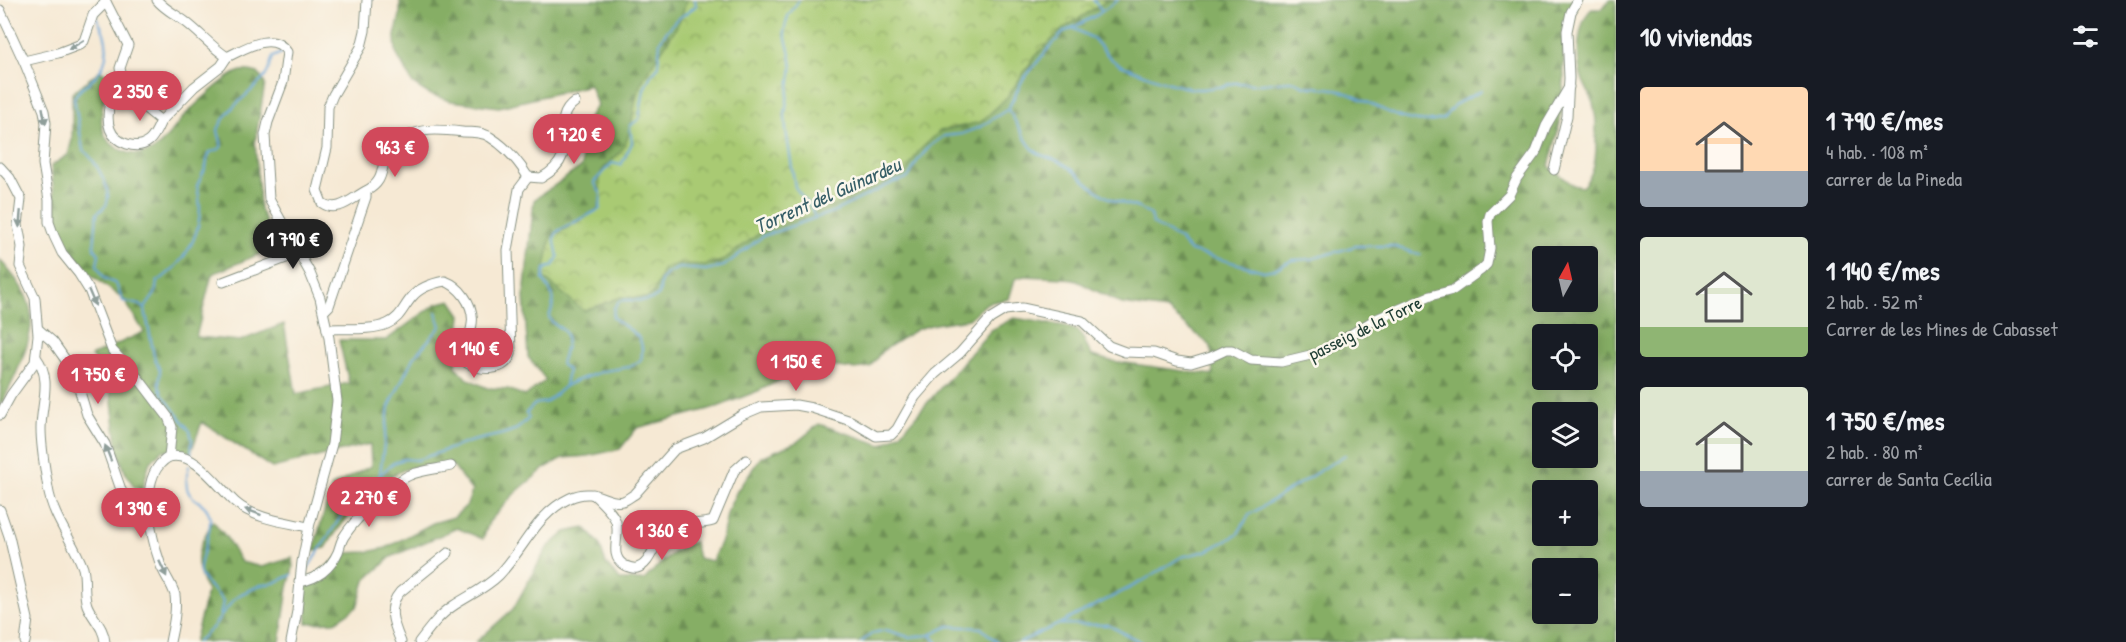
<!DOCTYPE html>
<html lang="es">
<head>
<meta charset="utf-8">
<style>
	:root { --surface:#171b24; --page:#242831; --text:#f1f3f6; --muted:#9ea1a6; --accent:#d1495b }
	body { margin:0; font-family:"Patrick Hand",sans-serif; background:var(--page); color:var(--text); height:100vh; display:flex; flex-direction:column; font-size:22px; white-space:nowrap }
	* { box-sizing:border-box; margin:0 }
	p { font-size:20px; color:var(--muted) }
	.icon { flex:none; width:33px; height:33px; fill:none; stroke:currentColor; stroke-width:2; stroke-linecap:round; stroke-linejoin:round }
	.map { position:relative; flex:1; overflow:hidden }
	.drawer { display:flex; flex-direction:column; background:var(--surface); width:510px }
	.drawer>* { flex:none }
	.needle { width:39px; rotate:8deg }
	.controls { position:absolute; left:1532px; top:246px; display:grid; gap:12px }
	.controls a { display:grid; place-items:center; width:66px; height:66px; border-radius:6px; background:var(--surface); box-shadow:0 3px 15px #0003; font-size:30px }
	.price { position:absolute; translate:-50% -51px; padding:0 14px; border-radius:21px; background:var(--accent); color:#fff; font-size:20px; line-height:39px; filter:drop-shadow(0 2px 3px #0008) }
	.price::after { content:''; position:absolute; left:50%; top:36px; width:18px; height:14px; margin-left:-9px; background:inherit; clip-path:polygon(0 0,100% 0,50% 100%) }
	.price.active { background:#222; color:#fff }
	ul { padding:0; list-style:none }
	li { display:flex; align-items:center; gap:18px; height:150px; padding:0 24px }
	li span { display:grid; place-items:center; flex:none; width:168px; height:120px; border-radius:6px; color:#555 }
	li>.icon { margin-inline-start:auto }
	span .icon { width:72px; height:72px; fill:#fffc; stroke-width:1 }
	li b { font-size:26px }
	h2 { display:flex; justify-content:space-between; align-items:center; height:72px; padding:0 24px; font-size:26px }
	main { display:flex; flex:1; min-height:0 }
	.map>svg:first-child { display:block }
	.forest { fill:url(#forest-firs); stroke:#52764c; stroke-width:1.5; fill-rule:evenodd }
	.park { fill:url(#park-crowns); stroke:#648454; stroke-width:1.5 }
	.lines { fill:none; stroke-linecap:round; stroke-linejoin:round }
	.stream { stroke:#69a7db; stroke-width:2 }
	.minor-casing { stroke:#8a9384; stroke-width:11 }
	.minor { stroke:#fff; stroke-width:9 }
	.oneway { fill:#8f9e9a }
	.labels { text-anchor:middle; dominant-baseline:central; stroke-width:5; stroke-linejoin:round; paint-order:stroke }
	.street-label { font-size:18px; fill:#1f3d34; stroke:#fbf7ec }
	.water-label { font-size:20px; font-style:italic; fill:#355d66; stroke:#fbf7ec }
</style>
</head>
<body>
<main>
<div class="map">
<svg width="1616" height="642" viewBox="0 0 1616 642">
	<defs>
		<pattern id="forest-firs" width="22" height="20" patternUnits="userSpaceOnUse" patternTransform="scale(1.5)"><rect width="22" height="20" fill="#86ae65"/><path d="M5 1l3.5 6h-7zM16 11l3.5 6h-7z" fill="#6d8f54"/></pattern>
		<pattern id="park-crowns" width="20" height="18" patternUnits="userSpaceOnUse" patternTransform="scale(1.5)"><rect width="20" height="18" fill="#a9ca73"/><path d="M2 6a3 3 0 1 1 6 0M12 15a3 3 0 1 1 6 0" fill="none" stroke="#89a55f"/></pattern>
	</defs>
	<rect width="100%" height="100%" fill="#fbf7ec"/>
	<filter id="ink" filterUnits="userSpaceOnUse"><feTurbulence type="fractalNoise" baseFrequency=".0167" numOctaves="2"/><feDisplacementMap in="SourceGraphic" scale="12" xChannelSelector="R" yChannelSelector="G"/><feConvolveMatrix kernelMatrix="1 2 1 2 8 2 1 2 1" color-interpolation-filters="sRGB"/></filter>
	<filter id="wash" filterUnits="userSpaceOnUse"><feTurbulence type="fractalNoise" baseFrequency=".008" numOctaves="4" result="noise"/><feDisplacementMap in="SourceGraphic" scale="24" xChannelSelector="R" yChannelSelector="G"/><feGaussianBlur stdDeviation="1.35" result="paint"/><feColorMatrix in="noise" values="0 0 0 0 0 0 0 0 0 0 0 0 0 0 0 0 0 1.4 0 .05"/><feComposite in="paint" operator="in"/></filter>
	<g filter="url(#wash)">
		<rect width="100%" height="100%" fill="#f6e9d4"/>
		<g class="forest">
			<path d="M400 0H1574L1563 32 1564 82 1560 123 1549 166 1573 185 1582 187C1594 175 1596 160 1596 144 1596 131 1597 120 1594 107 1592 97 1587 90 1583 81 1575 60 1577 25 1591 9H1602L1609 0H1616V642H476L513 609 547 548 566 532 585 528 599 543 606 564 620 580H644C659 565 673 549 694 542L698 558 712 561 722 538 728 510 737 491 761 457 797 442 819 424 882 445 901 433 991 330 1014 318 1065 326 1080 332 1092 356 1111 361 1213 375 1211 346 1167 310 1122 304 1077 281 1064 278 1024 276 1015 279 1009 299 987 303 969 319 935 324 917 329 882 351 870 367 854 369 820 365 806 374 784 378 758 391 717 407 637 428 620 449 588 456 563 458 545 468 515 493 489 522 483 539 457 528 391 557 365 581 357 607 335 622 307 623 306 601 303 585 344 553 367 552 386 548 433 523 454 517 467 505 472 491 453 466C436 465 413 464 397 473 374 485 338 525 326 548L313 550 332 486 371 466 370 444 272 468 202 422 191 452 177 449 161 451 149 464 142 491 135 488 125 472 118 451 109 378 91 356 144 332 125 301 89 273 66 244 57 223 51 166 68 155 72 140V93L99 71 110 75C103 105 88 141 129 153 135 155 149 153 155 149 167 140 176 125 186 114 196 104 223 79 236 73 243 69 250 71 258 73L265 84 255 142 260 209 269 229 281 245 212 274 196 337 240 341 284 324 296 394 349 383 339 340H386L436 304 451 300 461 315 456 367 466 378 487 388 508 389 525 396 546 380 528 357 524 296 534 200 582 166 583 126 597 105 590 85 499 107 451 101 429 94 413 84 396 53 395 36 400 15ZM1542 256H1587V302H1542ZM1542 334H1587V380H1542ZM1542 412H1587V458H1542ZM1542 490H1587V536H1542ZM1542 568H1587V614H1542Z"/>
			<path d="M0 260C34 298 40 318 20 364 14 379 8 392 0 406L2 364 0 349Z"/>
			<path d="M213 521 226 537 241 562 262 567 292 558 293 568 288 588 280 642H194L207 592C192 560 196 551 213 521Z"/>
		</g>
		<path class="park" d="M686 0H1108L1064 28 1036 55 1008 96 981 122 940 131 918 152 905 174 839 204 760 233 722 261 705 265 678 264 664 268 654 292 647 298 621 297 584 311 543 277 551 237C560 231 594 215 598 208 605 197 596 184 601 173 605 163 618 158 624 146 634 128 632 107 639 88 652 58 681 32 686 0Z"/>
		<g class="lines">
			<g class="stream">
				<path d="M799 0 788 16 784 31 790 54 792 67 785 114 786 130 795 187 812 210 815 218"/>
				<path d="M1093 0 1101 9"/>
				<path d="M96 17C109 37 112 60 94 78 87 85 78 89 74 98L83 150C94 158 112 188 107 203 106 207 101 210 97 213L94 248 99 254 97 265 104 278 116 284 123 301 140 305 145 309 154 356 160 371 159 385 162 394 190 431 192 439 191 456"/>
				<path d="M1073 28 1094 39 1111 59 1120 65C1143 73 1172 87 1197 89 1207 90 1214 86 1224 87 1232 80 1245 84 1255 84 1267 85 1281 80 1292 81 1297 81 1300 85 1305 86 1314 88 1324 87 1333 89 1371 97 1401 131 1443 119L1454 105 1481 91"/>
				<path d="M1008 110C1018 123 1021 135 1033 149 1041 158 1052 157 1062 163 1079 172 1092 191 1111 199 1124 205 1138 205 1150 214L1153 224 1179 239 1190 251 1264 271 1274 269 1293 260 1311 259 1356 246H1392L1421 255"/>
				<path d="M145 308 155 294 157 282C190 259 207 226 197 186L206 167 207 160 210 152C228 149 220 143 218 130 227 107 248 96 264 78 269 73 270 63 273 57L283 52"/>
				<path d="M565 386 568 370 561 364C563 356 571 337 563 330 557 325 553 326 549 317 557 296 554 298 543 279L545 269 553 266 558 257 554 238 558 231 600 209 601 194 594 182 612 163 621 165 632 143 630 126 639 119 644 89 651 75 658 67 660 41 664 35 675 21 696 6 695 0"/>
				<path d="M189 466C178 508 206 493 210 518 212 534 197 564 200 573 203 584 218 591 223 602L220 617"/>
				<path d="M380 474 389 407 413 358 441 326 436 312"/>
				<path d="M308 568 345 510 358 495 393 463 404 459 417 460 472 441 503 434 517 429 529 418 526 413 535 404 547 402 565 386 575 381 604 371 629 367 641 360C647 332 628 332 613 317L614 308 619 301C634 297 645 306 659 295L661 280 668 273 679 268 706 270 724 266 763 236 835 211 894 182 908 178 918 160 930 146 944 136 962 134 980 127 1008 109 1022 81 1047 50 1064 32 1097 15 1118 0"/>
				<path d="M1059 624 1141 582 1181 557 1206 551 1237 535 1249 515 1345 455"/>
				<path d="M931 635 937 642"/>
				<path d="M197 642 213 627 233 600 241 594 261 585 274 583 292 575"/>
				<path d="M861 642 873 633 886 630 909 637 930 635 949 626 981 628 997 642"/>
				<path d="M1020 642 1059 624 1108 625 1141 642"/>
			</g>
		</g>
	</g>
	<g filter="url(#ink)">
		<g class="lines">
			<defs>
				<g id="minor">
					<path d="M105 0 128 45 120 68 121 73 145 108 161 121 194 87 221 66 227 57"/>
					<path d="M157 0C165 10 177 15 187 23 201 34 212 47 227 57 244 49 273 30 287 52L283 82 268 122 265 135 269 199 310 273 320 298 329 338 337 401 332 444 309 527 302 562 297 611 291 642"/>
					<path d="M0 10 25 64 44 111 46 123 43 164 49 200V222L54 236 62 253 79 274 89 290 112 350 139 379 168 417 172 427 169 457C136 475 151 538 161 566 165 576 172 584 175 595 177 611 173 627 170 642"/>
					<path d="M24 61 58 53 79 45 84 41 93 15 106 2"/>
					<path d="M123 78C115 83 112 92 110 102 108 111 107 121 110 129 115 143 137 151 149 141 155 136 158 127 161 121"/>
					<path d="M0 167 10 178 21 199 18 225 22 247 20 266 35 298 38 335 35 362 11 395 0 415"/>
					<path d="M1554 170 1567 116 1569 78 1567 31 1571 12 1578 0"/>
					<path d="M528 177 541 178C587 152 545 123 575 102"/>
					<path d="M366 191C352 198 338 214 322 203L317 190 327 148 328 107 333 95 361 47 365 31 367 0"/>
					<path d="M223 282 299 253"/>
					<path d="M324 311 329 306 366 197V191C388 180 378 164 391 149 412 126 436 129 463 132 472 132 483 132 490 137 506 147 519 162 528 177"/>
					<path d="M38 329 53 342 74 372 87 415 105 444 125 501 141 512H148"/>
					<path d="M327 329C346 328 370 331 387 324 401 318 403 307 412 297 419 288 434 283 445 281 453 284 459 289 464 296 485 325 459 342 467 363 481 371 505 372 511 354L508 250 519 189 528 177"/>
					<path d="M36 357C53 379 41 404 41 429 41 448 45 469 48 488 53 519 73 540 83 568 86 580 83 594 87 605 92 618 104 627 105 642"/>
					<path d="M169 457C196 451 217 486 235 502 254 519 285 522 309 527"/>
					<path d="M593 494C600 501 613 512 616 522 621 536 608 555 624 565 628 567 632 569 637 568 651 565 654 541 665 533 679 521 697 526 713 521L734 471 746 460"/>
					<path d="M0 510 9 536 28 619 25 642"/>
					<path d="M299 582C317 579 330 570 338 552 340 547 341 540 345 535 355 519 393 482 410 475 423 470 438 469 451 466"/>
					<path d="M401 642C394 625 386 608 400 592L448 553"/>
					<path d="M419 642C429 629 439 615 453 606 468 596 486 588 499 575 524 549 536 514 570 498 596 486 607 505 623 501 627 500 631 496 635 494L675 449 704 438 742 415 761 407 796 405 812 408 851 421 876 436 891 435 897 429 915 397 935 374 960 353 990 319 1005 310 1022 308 1082 321 1109 346 1125 352 1154 353 1177 361 1191 363 1211 357 1226 350H1232L1251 360 1281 362 1323 352 1374 320 1430 296 1453 290 1481 270 1487 264 1490 248 1488 221 1490 214 1509 195 1517 178 1536 152 1546 126 1569 87"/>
				</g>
			</defs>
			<use href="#minor" class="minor-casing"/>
			<use href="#minor" class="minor"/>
		</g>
		<defs><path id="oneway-solid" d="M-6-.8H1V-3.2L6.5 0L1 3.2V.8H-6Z" transform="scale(1.5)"/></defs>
		<g class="oneway">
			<use href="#oneway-solid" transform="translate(76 45) rotate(149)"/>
			<use href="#oneway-solid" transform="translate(44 116) rotate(80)"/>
			<use href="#oneway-solid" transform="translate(20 219) rotate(95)"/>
			<use href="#oneway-solid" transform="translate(92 298) rotate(67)"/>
			<use href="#oneway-solid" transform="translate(108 453) rotate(-111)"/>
			<use href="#oneway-solid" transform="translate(253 512) rotate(-160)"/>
			<use href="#oneway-solid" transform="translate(163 569) rotate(65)"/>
		</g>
	</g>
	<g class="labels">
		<g class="street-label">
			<text transform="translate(1365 328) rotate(-26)">passeig de la Torre</text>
		</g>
		<g class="water-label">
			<text transform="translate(827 195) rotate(-24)">Torrent del Guinardeu</text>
		</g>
	</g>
</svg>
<div class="controls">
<a><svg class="needle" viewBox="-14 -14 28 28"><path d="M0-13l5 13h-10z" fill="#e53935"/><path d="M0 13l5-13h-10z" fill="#9ea1a6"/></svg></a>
<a><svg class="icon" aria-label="locate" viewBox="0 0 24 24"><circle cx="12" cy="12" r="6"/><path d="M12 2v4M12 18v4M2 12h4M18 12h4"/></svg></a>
<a><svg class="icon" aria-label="layers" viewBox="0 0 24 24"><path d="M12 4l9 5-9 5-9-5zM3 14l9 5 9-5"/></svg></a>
<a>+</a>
<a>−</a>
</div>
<b class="price" style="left:140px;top:122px">2 350 €</b>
<b class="price" style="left:574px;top:165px">1 720 €</b>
<b class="price" style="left:395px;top:178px">963 €</b>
<b class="price active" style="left:293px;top:270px">1 790 €</b>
<b class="price" style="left:474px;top:379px">1 140 €</b>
<b class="price" style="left:796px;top:392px">1 150 €</b>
<b class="price" style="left:98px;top:405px">1 750 €</b>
<b class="price" style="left:369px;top:528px">2 270 €</b>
<b class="price" style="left:141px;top:539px">1 390 €</b>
<b class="price" style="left:662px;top:561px">1 360 €</b>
</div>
<section class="drawer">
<h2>10 viviendas<svg class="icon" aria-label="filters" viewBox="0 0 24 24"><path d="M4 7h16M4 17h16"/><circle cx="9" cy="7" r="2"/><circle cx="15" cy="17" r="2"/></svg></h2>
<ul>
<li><span style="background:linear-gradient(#ffd9b3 70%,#9aa5b1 0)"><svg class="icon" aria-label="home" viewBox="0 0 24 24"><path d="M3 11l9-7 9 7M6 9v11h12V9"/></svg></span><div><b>1 790 €/mes</b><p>4 hab. · 108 m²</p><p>carrer de la Pineda</p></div></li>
<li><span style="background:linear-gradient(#dfe7d0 75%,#8fb573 0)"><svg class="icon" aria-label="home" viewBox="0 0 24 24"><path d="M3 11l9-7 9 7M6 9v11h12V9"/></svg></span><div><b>1 140 €/mes</b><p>2 hab. · 52 m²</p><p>Carrer de les Mines de Cabasset</p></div></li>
<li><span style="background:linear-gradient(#dfe7d0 70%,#9aa5b1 0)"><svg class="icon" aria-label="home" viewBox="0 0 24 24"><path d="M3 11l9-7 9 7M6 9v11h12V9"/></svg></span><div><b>1 750 €/mes</b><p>2 hab. · 80 m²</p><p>carrer de Santa Cecília</p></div></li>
</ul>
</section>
</main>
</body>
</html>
